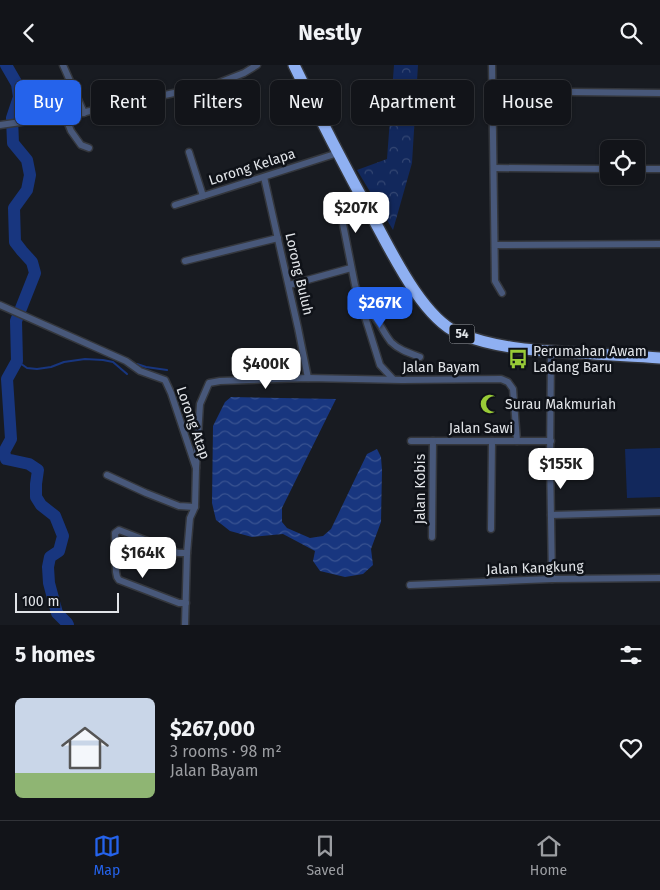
<!DOCTYPE html>
<html lang="en">
<head>
<meta charset="utf-8">
<style>
	:root { --surface:#121419; --page:#1b1d22; --text:#f1f3f6; --muted:#9c9ea2; --line:#313338; --accent:#2563eb }
	body { margin:0; font-family:"Fira Sans",sans-serif; background:var(--page); color:var(--text); height:100vh; display:flex; flex-direction:column; font-size:19px; white-space:nowrap }
	* { box-sizing:border-box; margin:0 }
	p { font-size:16px; color:var(--muted) }
	.icon { flex:none; width:28px; height:28px; fill:none; stroke:currentColor; stroke-width:2; stroke-linecap:round; stroke-linejoin:round }
	.map { position:relative; height:560px; overflow:hidden }
	.drawer { display:flex; flex-direction:column; background:var(--surface); flex:1 }
	.drawer>* { flex:none }
	.guide { position:absolute; left:15px; top:15px; width:630px; height:45px; display:flex; gap:10px }
	.controls { position:absolute; left:600px; top:75px; display:grid; gap:10px }
	.controls a { display:grid; place-items:center; width:45px; height:45px; border-radius:8px; background:var(--surface); box-shadow:0 1px 4px #0004,0 0 0 1px var(--line); font-size:25px }
	.scale { position:absolute; left:15px; bottom:12px; width:104px; box-sizing:border-box; padding-left:5px; border:2px solid #e1e4e8; border-top:0; font-size:14px; line-height:18px; white-space:nowrap; color:#e1e4e8; -webkit-text-stroke:4px #0f1218; paint-order:stroke }
	.price { position:absolute; translate:-50% -42px; padding:0 11px; border-radius:10px; background:#fff; color:#222; font-size:16px; line-height:32px; filter:drop-shadow(0 1px 2px #0008) }
	.price::after { content:''; position:absolute; left:50%; top:30px; width:15px; height:11px; margin-left:-8px; background:inherit; clip-path:polygon(0 0,100% 0,50% 100%) }
	.price.selected { background:var(--accent); color:#fff }
	ul { padding:0; list-style:none }
	li { display:flex; align-items:center; gap:15px; height:125px; padding:0 15px }
	li+li { border-top:1px solid var(--line) }
	li span { display:grid; place-items:center; flex:none; width:140px; height:100px; border-radius:8px; color:#555 }
	li>.icon { margin-inline-start:auto }
	span .icon { width:60px; height:60px; fill:#fffc; stroke-width:1 }
	li b { font-size:21px }
	h2 { display:flex; justify-content:space-between; align-items:center; height:60px; padding:0 15px; font-size:21px }
	.pill { padding:0 18px; border-radius:8px; background:var(--surface); box-shadow:0 1px 4px #0004,0 0 0 1px var(--line); font-size:18px; line-height:45px }
	.pill.selected { background:var(--accent); color:#fff }
	header { display:flex; justify-content:space-between; align-items:center; height:65px; padding:0 15px; background:var(--surface); font-size:22px; font-weight:700 }
	.tabs { display:flex; justify-content:space-around; align-items:center; height:70px; border-top:1px solid var(--line); background:var(--surface); font-size:14px; color:var(--muted) }
	.tabs a { display:grid; justify-items:center; gap:2px }
	.tabs .selected { color:var(--accent) }
	.map>svg:first-child { display:block }
	.grass { fill:#12285c }
	.forest { fill:url(#forest-crowns) }
	.water { fill:url(#water-waves) }
	.lines { fill:none; stroke-linecap:round; stroke-linejoin:round }
	.stream { stroke:#18367f; stroke-width:2 }
	.river { stroke:#18367f; stroke-width:12 }
	.street-casing { stroke:#34373d; stroke-width:9 }
	.highway-casing { stroke:#34373d; stroke-width:14 }
	.street { stroke:#48587a; stroke-width:6 }
	.highway { stroke:#8fb0f2; stroke-width:11 }
	.labels { text-anchor:middle; dominant-baseline:central; stroke-width:5; stroke-linejoin:round; paint-order:stroke }
	.shield { fill:#0f1218; stroke:#a2a5aa; stroke-width:1 }
	.shield-label { font-size:12px; font-weight:bold; fill:#e1e4e8 }
	.street-label { font-size:14px; fill:#e1e4e8; stroke:#0f1218 }
	.poi-label { font-size:14px; fill:#e1e4e8; stroke:#0f1218; text-anchor:start }
</style>
</head>
<body>
<header><svg class="icon" aria-label="back" viewBox="0 0 24 24"><path d="M15 5l-7 7 7 7"/></svg>Nestly<svg class="icon" aria-label="search" viewBox="0 0 24 24"><circle cx="10" cy="10" r="6"/><path d="M15 15l6 6"/></svg></header>
<div class="map">
<svg width="660" height="560" viewBox="0 0 660 560">
	<defs>
		<pattern id="forest-crowns" width="20" height="18" patternUnits="userSpaceOnUse" patternTransform="scale(1.25)"><rect width="20" height="18" fill="#12285c"/><path d="M2 6a3 3 0 1 1 6 0M12 15a3 3 0 1 1 6 0" fill="none" stroke="#344773"/></pattern>
		<pattern id="water-waves" width="16" height="10" patternUnits="userSpaceOnUse" patternTransform="scale(1.25)"><rect width="16" height="10" fill="#18367f"/><path d="M0 5q4-4 8 0t8 0" fill="none" stroke="#395391"/></pattern>
	</defs>
	<rect width="100%" height="100%" fill="#181b21"/>
	<path class="grass" d="M660 383V432L627 433 625 384Z"/>
	<path class="forest" d="M394 0H418L412 98 393 165 357 105 387 94Z"/>
	<path class="water" d="M231 332 336 334 282 443V457L287 463 310 473 323 471 331 464 367 389 377 384 381 392 382 405 381 457 371 484 373 500 363 509 345 512 320 506 313 496 315 486 283 469 252 472 230 466 216 455 212 438 213 361 225 337Z"/>
	<g class="lines">
		<g class="stream">
			<path d="M17 296 27 303 37 304 51 302 64 297 85 294 103 295 113 297 127 309"/>
			<path d="M136 300 137 299 146 302 167 305"/>
		</g>
		<path class="river" d="M6 0 17 19 19 32 12 53 13 78 27 95 30 110 27 125 14 143 15 177 22 186 32 197 35 208 16 256 17 296 7 314 11 374 4 387 6 394 29 399 38 405 36 419V432L41 440 55 451 63 471 59 486 50 492 48 502 49 518 57 548 67 558 68 560"/>
		<defs>
			<g id="street">
				<path d="M63 0 84 48"/>
				<path d="M492 0 495 216 502 228"/>
				<path d="M492 26 660 28"/>
				<path d="M65 51 71 66 81 80 89 83"/>
				<path d="M0 60 76 49 216 19 244 8 257 0"/>
				<path d="M189 87 203 131"/>
				<path d="M494 103 609 104"/>
				<path d="M636 104H660"/>
				<path d="M264 112 298 263 308 313"/>
				<path d="M363 136 344 146 342 154 355 220 380 300 393 314"/>
				<path d="M175 140 338 88"/>
				<path d="M495 180 660 179"/>
				<path d="M185 196 278 173"/>
				<path d="M289 220 351 203"/>
				<path d="M0 240 126 296 140 306 165 315 171 328 196 403 195 442 190 453 187 488 185 560"/>
				<path d="M363 244C378 250 381 265 391 277 399 285 409 288 420 292"/>
				<path d="M551 287 550 394 552 514"/>
				<path d="M411 376H551"/>
				<path d="M196 403 200 339 209 318 220 316 308 313 402 315 501 314 508 317 513 324 517 376"/>
				<path d="M107 410 146 428 179 441 195 442"/>
				<path d="M551 450 660 447"/>
				<path d="M491 464 492 376"/>
				<path d="M432 472 433 376"/>
				<path d="M410 520 552 514 660 513"/>
				<path d="M186 538H179L119 515 117 512 116 507 115 468 119 465 178 488H187"/>
			</g>
			<path id="highway" d="M294 0C319 52 346 104 374 155 392 188 423 253 458 268 497 284 539 286 581 288 607 290 634 291 660 293"/>
		</defs>
		<use href="#street" class="street-casing"/>
		<use href="#highway" class="highway-casing"/>
		<use href="#street" class="street"/>
		<use href="#highway" class="highway"/>
	</g>
	<defs>
		<symbol id="bus-bare" viewBox="-9 -9 18 18"><path d="M-5-6H5V4H4V6H2V4H-2V6H-4V4H-5ZM-3.5-4V0h7V-4ZM-3.5 1.2v1.5H-2V1.2ZM2 1.2v1.5H3.5V1.2Z" fill="#98cb37" stroke="#0f1218" stroke-width="2.5" paint-order="stroke"/></symbol>
		<symbol id="mosque-bare" viewBox="-9 -9 18 18"><path d="M3.5-4.9A6 6 0 1 0 3.5 4.9A5 5 0 1 1 3.5-4.9Z" fill="#98cb37" stroke="#0f1218" stroke-width="2.5" paint-order="stroke"/></symbol>
	</defs>
	<g fill-rule="evenodd">
		<use href="#bus-bare" x="504" y="280" width="28" height="28"/>
		<use href="#mosque-bare" x="476" y="325" width="28" height="28"/>
	</g>
	<g class="labels">
		<rect class="shield" x="449.5" y="259.5" width="25" height="19" rx="4"/>
		<g class="shield-label">
			<text x="462" y="269">54</text>
		</g>
		<g class="street-label">
			<text transform="translate(252 102) rotate(-18)">Lorong Kelapa</text>
			<text transform="translate(299 209) rotate(77)">Lorong Buluh</text>
			<text x="441" y="302">Jalan Bayam</text>
			<text transform="translate(193 358) rotate(71)">Lorong Atap</text>
			<text x="481" y="363">Jalan Sawi</text>
			<text transform="translate(420 424) rotate(-90)">Jalan Kobis</text>
			<text transform="translate(535 503) rotate(-2)">Jalan Kangkung</text>
		</g>
		<g class="poi-label">
			<text x="533" y="286">Perumahan Awam<tspan x="533" dy="16">Ladang Baru</tspan></text>
			<text x="505" y="339">Surau Makmuriah</text>
		</g>
	</g>
</svg>
<div class="controls">
<a><svg class="icon" aria-label="locate" viewBox="0 0 24 24"><circle cx="12" cy="12" r="6"/><path d="M12 2v4M12 18v4M2 12h4M18 12h4"/></svg></a>
</div>
<div class="scale">100 m</div>
<b class="price" style="left:356px;top:169px">$207K</b>
<b class="price selected" style="left:380px;top:264px">$267K</b>
<b class="price" style="left:266px;top:325px">$400K</b>
<b class="price" style="left:561px;top:425px">$155K</b>
<b class="price" style="left:143px;top:514px">$164K</b>
<div class="guide">
<a class="pill selected">Buy</a>
<a class="pill">Rent</a>
<a class="pill">Filters</a>
<a class="pill">New</a>
<a class="pill">Apartment</a>
<a class="pill">House</a>
</div>
</div>
<section class="drawer">
<h2>5 homes<svg class="icon" aria-label="filters" viewBox="0 0 24 24"><path d="M4 7h16M4 17h16"/><circle cx="9" cy="7" r="2"/><circle cx="15" cy="17" r="2"/></svg></h2>
<ul>
<li><span style="background:linear-gradient(#c9d6e8 75%,#8fb573 0)"><svg class="icon" aria-label="home" viewBox="0 0 24 24"><path d="M3 11l9-7 9 7M6 9v11h12V9"/></svg></span><div><b>$267,000</b><p>3 rooms · 98 m²</p><p>Jalan Bayam</p></div><svg class="icon" aria-label="heart" viewBox="0 0 24 24"><path d="M12 20l-8-8c-3-5 5-10 8-4 3-6 11-1 8 4z"/></svg></li>
</ul>
</section>
<nav class="tabs">
<a class="selected"><svg class="icon" aria-label="map" viewBox="0 0 24 24"><path d="M3 6l6-2 6 2 6-2v14l-6 2-6-2-6 2zM9 4v14M15 6v14"/></svg>Map</a>
<a><svg class="icon" aria-label="saved" viewBox="0 0 24 24"><path d="M7 4h10v16l-5-4-5 4z"/></svg>Saved</a>
<a><svg class="icon" aria-label="home" viewBox="0 0 24 24"><path d="M3 11l9-7 9 7M6 9v11h12V9"/></svg>Home</a>
</nav>
</body>
</html>
